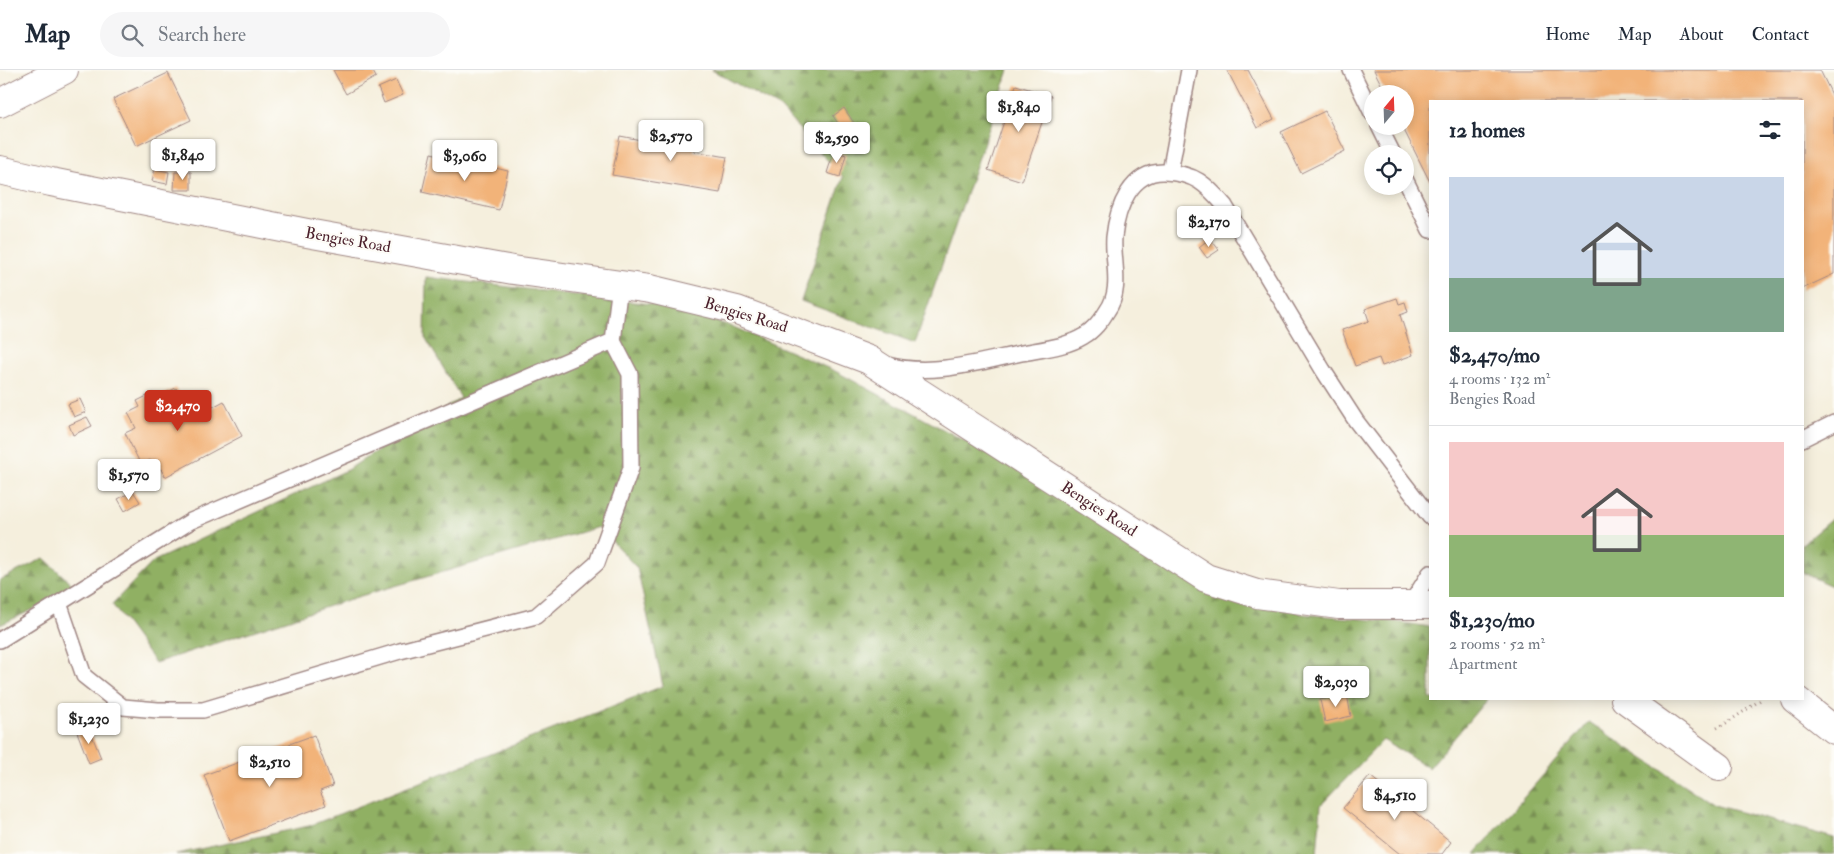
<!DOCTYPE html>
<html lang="en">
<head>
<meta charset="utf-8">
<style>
	:root { --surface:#fff; --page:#f6f6f7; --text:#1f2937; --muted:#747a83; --line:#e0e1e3; --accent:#c8321e }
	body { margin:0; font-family:"IM FELL Double Pica",serif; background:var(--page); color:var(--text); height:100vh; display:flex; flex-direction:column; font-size:19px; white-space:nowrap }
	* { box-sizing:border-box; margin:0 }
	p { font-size:16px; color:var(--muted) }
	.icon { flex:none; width:28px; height:28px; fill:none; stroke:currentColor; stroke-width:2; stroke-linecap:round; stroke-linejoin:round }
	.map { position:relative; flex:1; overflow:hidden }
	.details { position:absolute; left:1429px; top:30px; width:375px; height:600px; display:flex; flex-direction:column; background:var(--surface); border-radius:0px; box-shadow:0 2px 12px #0003 }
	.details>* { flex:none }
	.needle { width:32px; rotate:19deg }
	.tools { position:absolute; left:1364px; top:15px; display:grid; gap:10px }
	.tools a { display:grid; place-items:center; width:50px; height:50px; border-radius:50%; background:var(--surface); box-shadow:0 2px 12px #0003; font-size:25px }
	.price { position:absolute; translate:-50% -42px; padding:0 11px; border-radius:5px; background:#fff; color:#222; font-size:16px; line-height:32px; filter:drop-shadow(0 1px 2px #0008) }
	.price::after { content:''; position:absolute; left:50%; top:30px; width:15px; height:11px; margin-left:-8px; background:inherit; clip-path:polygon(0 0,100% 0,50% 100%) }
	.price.on { background:var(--accent); color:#fff }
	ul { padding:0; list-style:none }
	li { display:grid; align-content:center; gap:10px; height:265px; padding:0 20px }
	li+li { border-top:1px solid var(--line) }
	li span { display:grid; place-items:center; height:155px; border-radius:0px; color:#555 }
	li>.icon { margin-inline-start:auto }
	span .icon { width:90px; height:90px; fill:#fffc; stroke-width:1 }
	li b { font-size:21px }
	h2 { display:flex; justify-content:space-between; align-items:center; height:60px; padding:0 20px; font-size:21px }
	header { display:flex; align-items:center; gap:30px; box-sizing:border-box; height:70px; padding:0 25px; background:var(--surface); border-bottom:1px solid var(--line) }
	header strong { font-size:24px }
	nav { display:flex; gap:28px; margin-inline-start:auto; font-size:18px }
	.search { width:350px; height:45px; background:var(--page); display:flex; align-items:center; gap:12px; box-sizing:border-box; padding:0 18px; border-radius:28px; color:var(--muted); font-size:19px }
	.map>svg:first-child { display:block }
	.forest { fill:url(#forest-firs); stroke:#6d6847 }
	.building { fill:#f2b379 }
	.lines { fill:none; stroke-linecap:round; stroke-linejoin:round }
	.lane-casing { stroke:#a08784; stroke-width:18 }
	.street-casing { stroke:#a08784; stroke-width:30 }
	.path { stroke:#a08784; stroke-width:3; stroke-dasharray:1 4; stroke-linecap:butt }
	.lane { stroke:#fff; stroke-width:15 }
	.street { stroke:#fff; stroke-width:28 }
	.labels { text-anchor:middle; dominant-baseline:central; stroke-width:4.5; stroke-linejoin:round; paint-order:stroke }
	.street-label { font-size:16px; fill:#4a1f2b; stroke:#fdfcf7 }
</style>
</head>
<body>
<header>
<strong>Map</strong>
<div class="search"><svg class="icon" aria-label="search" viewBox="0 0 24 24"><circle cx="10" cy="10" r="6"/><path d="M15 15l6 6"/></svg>Search here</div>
<nav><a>Home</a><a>Map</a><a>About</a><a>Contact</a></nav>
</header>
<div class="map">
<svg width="1834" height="784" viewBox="0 0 1834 784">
	<defs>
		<pattern id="forest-firs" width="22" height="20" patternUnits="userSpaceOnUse" patternTransform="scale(1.25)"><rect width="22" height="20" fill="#90b063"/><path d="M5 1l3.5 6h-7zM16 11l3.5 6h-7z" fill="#788f52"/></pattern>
	</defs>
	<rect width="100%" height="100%" fill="#fdfcf7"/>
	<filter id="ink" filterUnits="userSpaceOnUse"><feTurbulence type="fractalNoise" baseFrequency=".02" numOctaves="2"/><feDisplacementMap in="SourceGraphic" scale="10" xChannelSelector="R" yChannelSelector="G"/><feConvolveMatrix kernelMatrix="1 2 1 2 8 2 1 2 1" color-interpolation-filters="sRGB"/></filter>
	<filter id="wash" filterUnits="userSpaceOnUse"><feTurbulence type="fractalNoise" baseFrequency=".0096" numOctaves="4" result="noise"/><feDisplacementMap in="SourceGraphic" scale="20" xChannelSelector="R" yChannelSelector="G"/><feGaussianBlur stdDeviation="1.12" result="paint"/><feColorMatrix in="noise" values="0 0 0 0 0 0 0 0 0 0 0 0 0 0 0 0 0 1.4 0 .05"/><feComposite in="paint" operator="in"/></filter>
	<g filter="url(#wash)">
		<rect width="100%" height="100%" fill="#f5efdd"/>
		<g class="forest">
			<path d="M712 0H1009L915 273 801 231 843 107 780 38Z"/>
			<path d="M426 207 659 235 731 256 837 302 1026 404 1302 544 1398 552 1430 557V629H1487L1429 698 1383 670 1321 735 1317 784H176L309 756 663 616 637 498 599 457 357 527 155 593 112 534 154 491 347 400 461 328 425 267Z"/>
			<path d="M1834 447V517L1803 503 1802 474Z"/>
			<path d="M44 488 77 519 0 555V510Z"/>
			<path d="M1589 652 1714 735 1834 768V784H1475Z"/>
		</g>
		<g id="blocks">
			<g class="building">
				<path d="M333 0H372L376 7 346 24Z"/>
				<path d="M1227 0H1248L1274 49 1257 58Z"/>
				<path d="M1374 0H1820L1834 29V204L1802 219V31H1430V112L1402 56H1405V24H1386Z"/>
				<path d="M168 3 191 50 136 76 113 29Z"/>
				<path d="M396 10 403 25 384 33 378 18Z"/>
				<path d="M1016 15 1051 26 1022 111 988 100Z"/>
				<path d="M844 38 854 53 843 61 833 46Z"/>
				<path d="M1325 41 1345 81 1301 103 1281 62Z"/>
				<path d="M677 56 698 60 694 81 727 87 720 123 612 105 620 66 673 76Z"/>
				<path d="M834 81 846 85 840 107 827 103Z"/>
				<path d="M431 83 508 101 499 140 422 122Z"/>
				<path d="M155 99 169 102 167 114 152 111Z"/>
				<path d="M175 102H191V120H174Z"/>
				<path d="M1210 168 1219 180 1207 188 1199 177Z"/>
				<path d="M1397 228 1399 234 1405 232 1408 242 1400 245 1413 285 1382 296 1379 288 1355 296 1342 260 1369 251 1365 239Z"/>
				<path d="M176 318 192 348 224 331 242 366 165 407 161 399 156 401 150 390 141 395 125 363 136 358 128 343 140 337 137 331 153 323 156 328Z"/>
				<path d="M80 329 86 342 74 347 68 334Z"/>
				<path d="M87 347 92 356 73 365 69 355Z"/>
				<path d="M133 421 140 432 125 441 118 429Z"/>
				<path d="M1347 624 1351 646 1325 652 1320 630Z"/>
				<path d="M89 658 101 688 89 693 77 662Z"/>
				<path d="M314 665 333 716 320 721 326 735 229 771 204 705Z"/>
				<path d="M1370 706 1451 772 1442 784H1400L1343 738Z"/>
			</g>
		</g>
	</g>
	<g filter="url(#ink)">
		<use href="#blocks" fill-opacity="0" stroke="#a08784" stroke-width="1"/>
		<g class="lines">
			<defs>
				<g id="lane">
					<path d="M1351 0 1372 43"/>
					<path d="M1379 56 1393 84"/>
					<path d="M1170 102 1189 0"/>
					<path d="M1405 109 1430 160"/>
					<path d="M887 295C932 307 979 292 1022 283 1043 279 1066 277 1084 266 1093 261 1102 250 1107 241 1123 219 1112 191 1114 167 1117 138 1131 101 1164 102 1195 103 1206 114 1225 136L1323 300 1356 351 1430 447"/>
					<path d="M1802 369 1834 353"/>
					<path d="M59 533 84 606 123 637 158 640H203L400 581 536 546 597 493 631 398 630 304 613 271"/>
					<path d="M1410 535 1430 503"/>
					<path d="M0 570 191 451 613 271 620 215"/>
				</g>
				<g id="street">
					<path d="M0 33 64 0"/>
					<path d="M0 100 51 112 307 163 513 200 650 219 737 240 869 290 1206 508 1257 524 1339 535H1430"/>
					<path d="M1625 629 1719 697"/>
					<path d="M1795 629 1834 660"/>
				</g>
			</defs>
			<use href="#lane" class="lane-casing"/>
			<use href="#street" class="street-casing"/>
			<path class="path" d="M1717 658 1728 652 1762 629"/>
			<use href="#lane" class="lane"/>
			<use href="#street" class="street"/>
		</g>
	</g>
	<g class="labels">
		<g class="street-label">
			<text transform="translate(348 170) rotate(10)">Bengies Road</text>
			<text transform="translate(746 245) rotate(17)">Bengies Road</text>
			<text transform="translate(1099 439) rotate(33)">Bengies Road</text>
		</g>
	</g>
</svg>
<div class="tools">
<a><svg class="needle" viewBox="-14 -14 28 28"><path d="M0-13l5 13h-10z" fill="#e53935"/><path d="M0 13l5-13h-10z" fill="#747a83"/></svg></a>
<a><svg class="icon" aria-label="locate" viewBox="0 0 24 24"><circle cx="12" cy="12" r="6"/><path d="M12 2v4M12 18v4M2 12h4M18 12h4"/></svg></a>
</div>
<b class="price" style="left:1019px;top:63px">$1,840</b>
<b class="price" style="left:671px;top:92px">$2,570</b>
<b class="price" style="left:837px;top:94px">$2,590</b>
<b class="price" style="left:183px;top:111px">$1,840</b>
<b class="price" style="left:465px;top:112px">$3,060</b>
<b class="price" style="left:1209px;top:178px">$2,170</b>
<b class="price on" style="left:178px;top:362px">$2,470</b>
<b class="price" style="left:129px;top:431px">$1,570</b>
<b class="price" style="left:1336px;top:638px">$2,030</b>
<b class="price" style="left:89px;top:675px">$1,230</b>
<b class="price" style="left:270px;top:718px">$2,510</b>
<b class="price" style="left:1395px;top:751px">$4,510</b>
<section class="details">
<h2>12 homes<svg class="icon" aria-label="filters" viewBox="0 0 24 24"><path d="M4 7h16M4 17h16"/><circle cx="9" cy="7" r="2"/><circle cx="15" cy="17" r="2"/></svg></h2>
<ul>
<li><span style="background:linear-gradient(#c9d6e8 65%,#7fa58c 0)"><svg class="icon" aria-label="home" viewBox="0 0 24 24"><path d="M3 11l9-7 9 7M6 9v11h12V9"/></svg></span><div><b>$2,470/mo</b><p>4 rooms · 132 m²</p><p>Bengies Road</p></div></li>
<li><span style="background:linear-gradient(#f6c9c9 60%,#8fb573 0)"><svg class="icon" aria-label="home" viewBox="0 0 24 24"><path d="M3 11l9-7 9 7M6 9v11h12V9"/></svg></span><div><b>$1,230/mo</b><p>2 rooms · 52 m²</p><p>Apartment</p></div></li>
</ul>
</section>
</div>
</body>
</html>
